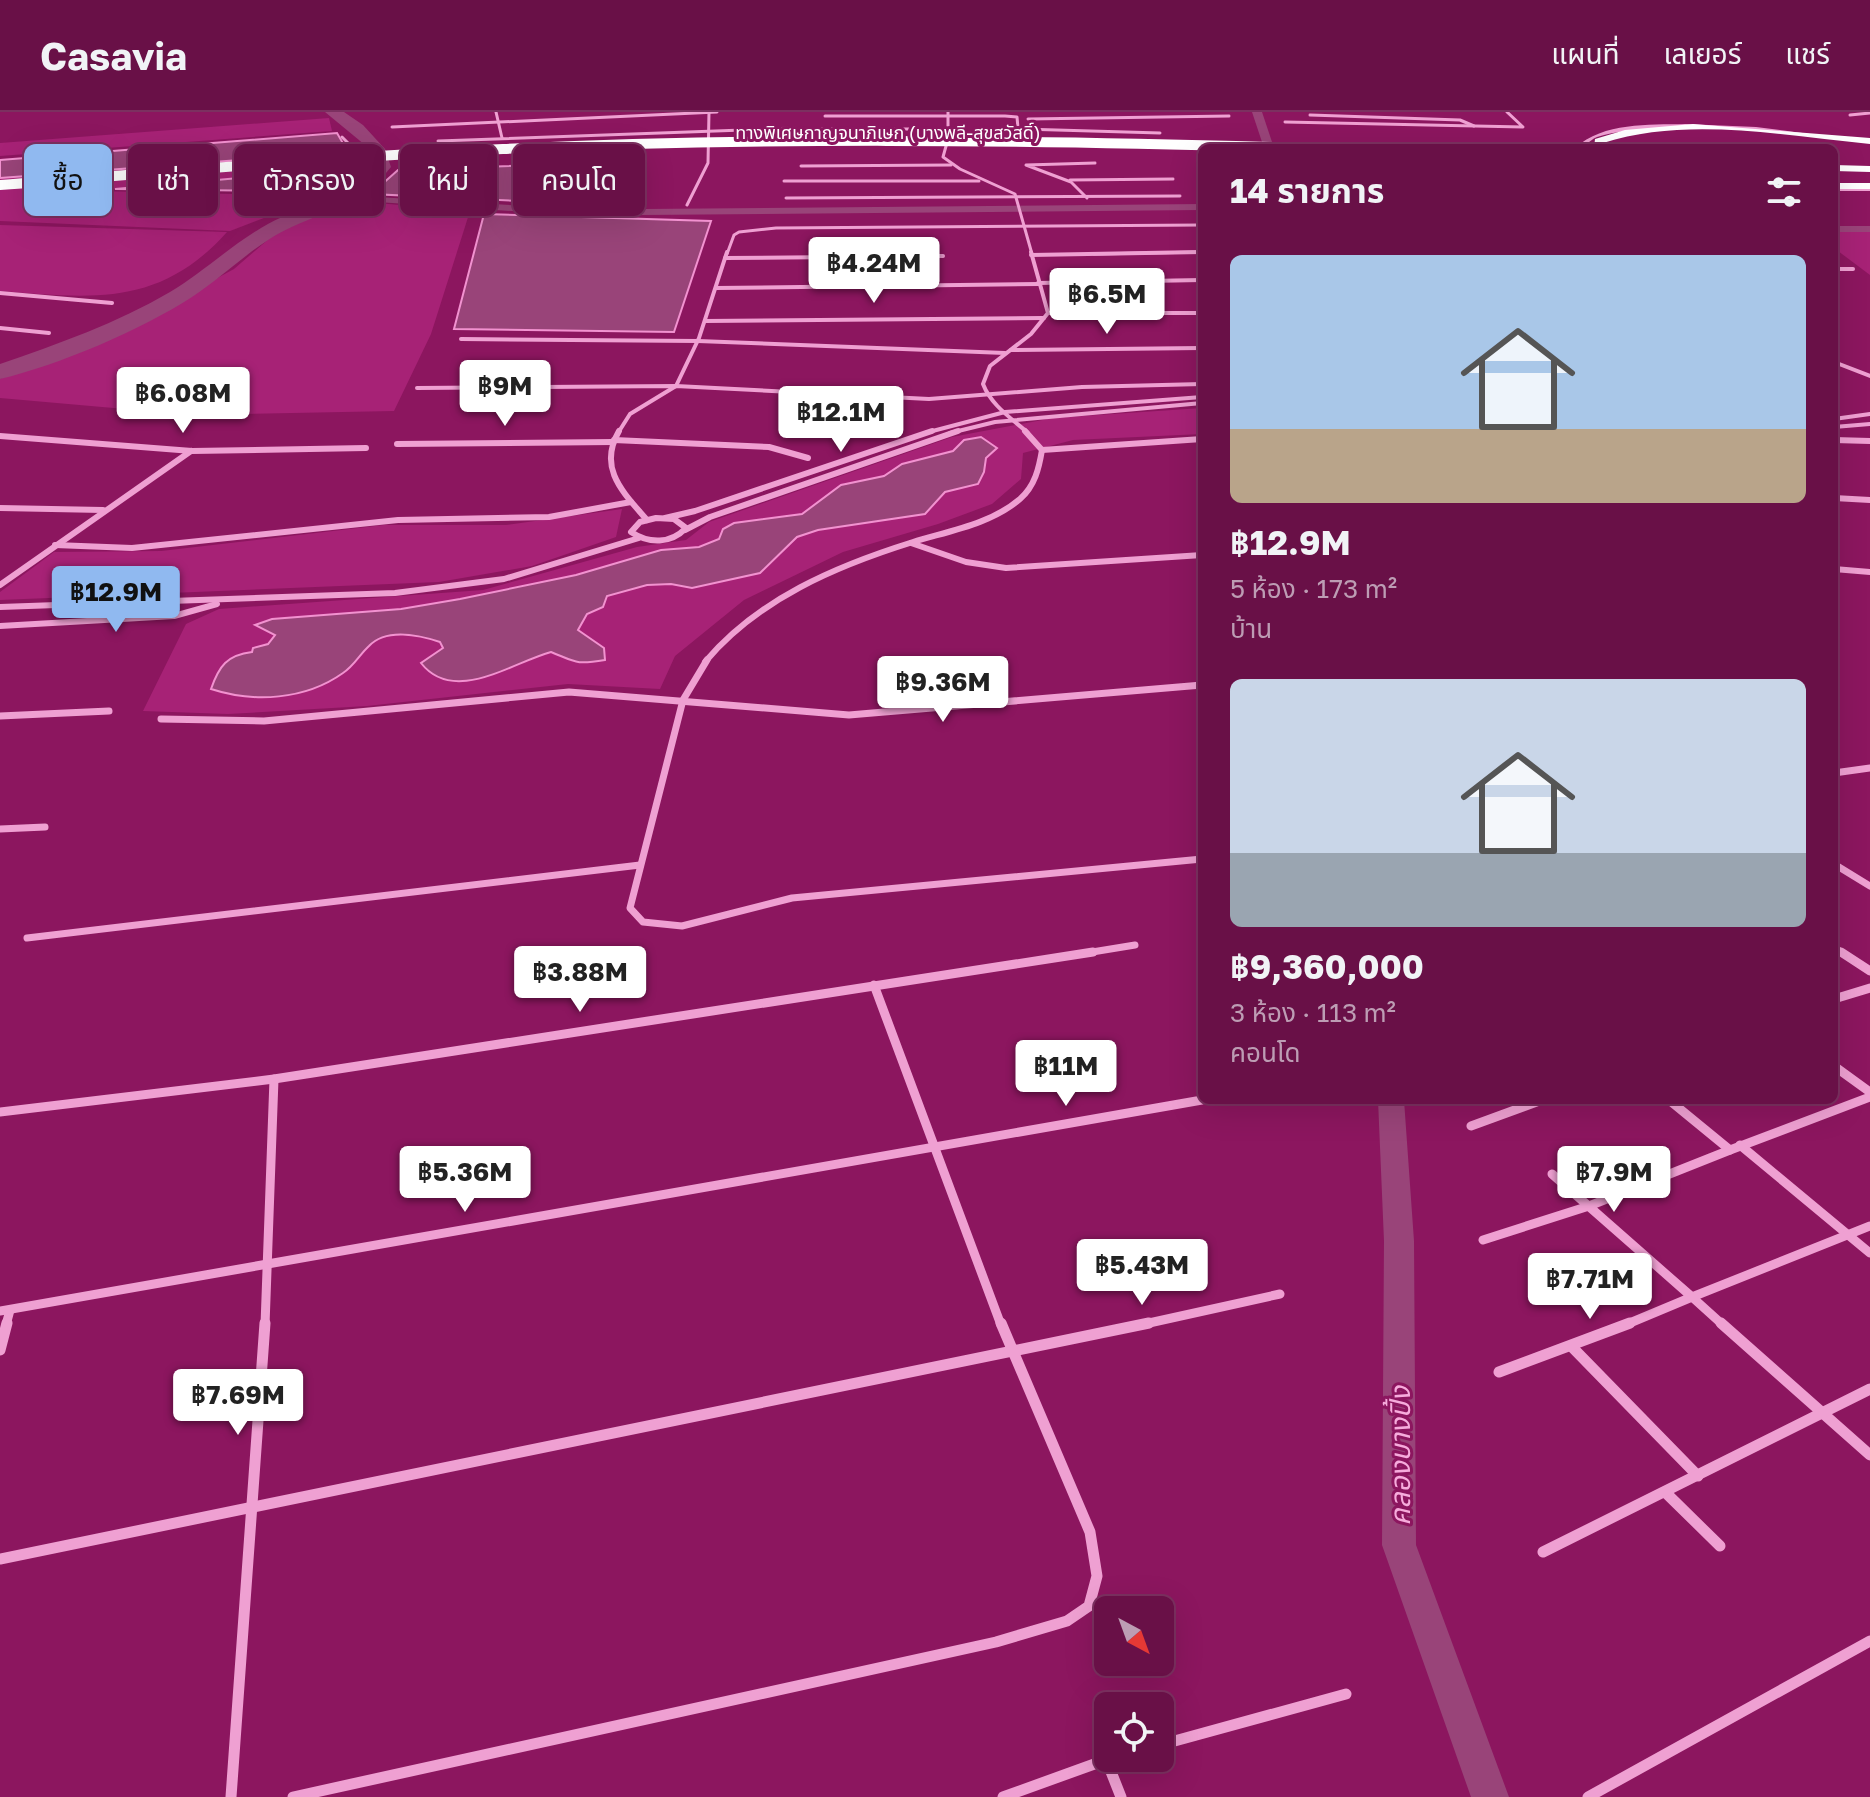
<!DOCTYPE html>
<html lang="th">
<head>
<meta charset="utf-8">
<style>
	:root { --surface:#691047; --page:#6e194e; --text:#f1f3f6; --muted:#bd9db4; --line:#7c3060; --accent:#90b9f0 }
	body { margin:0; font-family:"Golos Text","Noto Sans Thai",sans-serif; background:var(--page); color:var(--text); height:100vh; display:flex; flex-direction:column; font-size:30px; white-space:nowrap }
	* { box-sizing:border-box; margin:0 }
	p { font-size:26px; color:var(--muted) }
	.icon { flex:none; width:44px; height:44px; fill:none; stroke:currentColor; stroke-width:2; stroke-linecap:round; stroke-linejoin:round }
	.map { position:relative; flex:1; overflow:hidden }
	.side { position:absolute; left:1198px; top:32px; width:640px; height:960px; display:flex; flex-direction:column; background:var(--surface); border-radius:12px; box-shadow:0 8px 32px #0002,0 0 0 2px var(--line) }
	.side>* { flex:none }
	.hud { position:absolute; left:24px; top:32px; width:760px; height:72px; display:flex; gap:16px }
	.needle { width:52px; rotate:139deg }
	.controls { position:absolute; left:1094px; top:1484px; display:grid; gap:16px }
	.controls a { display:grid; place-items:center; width:80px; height:80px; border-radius:12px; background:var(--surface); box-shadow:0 8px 32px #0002,0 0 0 2px var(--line); font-size:40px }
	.price { position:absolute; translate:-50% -68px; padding:0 18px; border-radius:8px; background:#fff; color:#222; font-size:26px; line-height:52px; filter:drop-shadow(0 2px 4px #0008) }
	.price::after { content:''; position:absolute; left:50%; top:48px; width:24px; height:18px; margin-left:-12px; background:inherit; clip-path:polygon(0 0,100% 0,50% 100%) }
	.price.active { background:var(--accent); color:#111 }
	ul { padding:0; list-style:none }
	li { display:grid; align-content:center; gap:16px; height:424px; padding:0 32px }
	li span { display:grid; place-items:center; height:248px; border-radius:12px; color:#555 }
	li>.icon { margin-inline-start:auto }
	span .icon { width:144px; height:144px; fill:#fffc; stroke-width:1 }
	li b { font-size:34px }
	h2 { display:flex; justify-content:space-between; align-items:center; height:96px; padding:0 32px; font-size:34px }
	.pill { padding:0 28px; border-radius:12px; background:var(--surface); box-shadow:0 8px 32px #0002,0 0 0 2px var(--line); font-size:28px; line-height:72px }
	.pill.active { background:var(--accent); color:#111 }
	header { display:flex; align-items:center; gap:48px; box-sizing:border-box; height:112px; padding:0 40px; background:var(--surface); border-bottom:2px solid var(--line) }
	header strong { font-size:38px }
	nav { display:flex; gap:44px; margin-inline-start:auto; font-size:28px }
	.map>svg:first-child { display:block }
	.green { fill:#a72276 }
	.water { fill:#994479; stroke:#f292d0; stroke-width:2 }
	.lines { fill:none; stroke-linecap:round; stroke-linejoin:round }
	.canal { fill:#994479; fill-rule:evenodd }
	.river { fill:#994479; fill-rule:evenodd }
	.minor-far5 { stroke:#efa0d2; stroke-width:3 }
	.minor-far4 { stroke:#efa0d2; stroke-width:4 }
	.minor-far3 { stroke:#efa0d2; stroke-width:6 }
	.minor-far2 { stroke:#efa0d2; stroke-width:7 }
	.minor-far1 { stroke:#efa0d2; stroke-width:9 }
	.minor { stroke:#efa0d2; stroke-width:11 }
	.tertiary { fill:#efa0d2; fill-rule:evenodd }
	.motorway { fill:#fff; fill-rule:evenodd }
	.motorway-bridge { stroke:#fff; stroke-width:10 }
	.labels { text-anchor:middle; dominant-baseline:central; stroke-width:6; stroke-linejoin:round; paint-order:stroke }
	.far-street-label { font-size:18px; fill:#fff; stroke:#8c165f }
	.near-water-label { font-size:28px; font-style:italic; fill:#f6acdc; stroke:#8c165f }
</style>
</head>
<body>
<header>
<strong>Casavia</strong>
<nav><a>แผนที่</a><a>เลเยอร์</a><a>แชร์</a></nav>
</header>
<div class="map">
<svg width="1870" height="1685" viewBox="0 0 1870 1685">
	<rect width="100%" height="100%" fill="#8c165f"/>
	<g class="green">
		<path d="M329 6 332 19 0 44V31Z"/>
		<path d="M361 40 360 56 96 79 322 84 230 119 0 109V66Z"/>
		<path d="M354 89 470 99 431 222 394 299 193 303 0 286V267L127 215 234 157 286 112Z"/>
		<path d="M0 113 227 120C159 196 91 186 0 179Z"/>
		<path d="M1834 120H1870V163L1834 136Z"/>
		<path d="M1202 296V322L1073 328 1023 341 1021 367 992 392 938 412 843 440 744 488 675 544 660 577 568 572 367 594 228 602 143 599 186 512 219 497 483 478 637 435 686 428 709 410 952 325 1053 306Z"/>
		<path d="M622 397 616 425 532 454 439 470 0 488V480L54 440 161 439 384 413H506Z"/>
	</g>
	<g class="water">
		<path d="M337 21 348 40 0 66V48Z"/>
		<path d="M644 49 602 93 371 82 398 58Z"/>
		<path d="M294 61 301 63 275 79 115 77Z"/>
		<path d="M484 102 711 109 674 220 454 217Z"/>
		<path d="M981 325 997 336 986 346 984 360 978 372 945 380 925 402 818 418 797 425 760 461 692 476 671 472 647 473 607 484 603 495 587 502 578 518 604 536 605 548C575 553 576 550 551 540 511 551 454 593 421 551L443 536 440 530C419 523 386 516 369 534 360 542 354 554 343 561 305 588 254 591 211 577 219 554 227 543 252 540L253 536 268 532 275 523 255 513 272 507 401 497 460 487 576 463 661 438 699 435 719 427 723 417 734 411 802 402 841 373 884 364 902 352 953 339 964 328Z"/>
	</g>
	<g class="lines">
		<g class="canal">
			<path d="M1252 0H1262L1274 36H1264Z"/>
			<path d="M344 83 526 94 643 97 1202 92V98L643 103 526 100 348 88 343 85Z"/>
			<rect x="1834" y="114" width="36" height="6"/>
			<path d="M1378 988H1404L1414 1129 1416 1433 1509 1685H1471L1382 1433 1384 1129Z"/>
		</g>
		<path class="river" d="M325 0H344L363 13 385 37 391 55C362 93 316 101 276 123 246 141 221 166 192 185 141 218 59 253 0 267V252C58 232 117 211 170 180 202 161 229 135 261 116 298 94 342 87 373 54L365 33Z"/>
		<g class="minor-far5">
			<path d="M496 0 502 26"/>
			<path d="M948 0V27L943 45 960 57 1015 82 1032 142"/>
			<path d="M1310 3 1460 8 1474 14"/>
			<path d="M1850 3 1870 1"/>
			<path d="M825 4H1005L1017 5 1018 16 1022 17 1160 21"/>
			<path d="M1028 7 1229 4"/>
			<path d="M1285 10 1523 15 1507 0"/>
			<path d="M392 15 717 0"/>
			<path d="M814 17H947"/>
			<path d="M342 25 361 44"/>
			<path d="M438 29 795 16"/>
			<path d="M801 54 951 53"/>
			<path d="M1070 68 1173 67"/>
			<path d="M784 69H979"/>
			<path d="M786 86 1180 84"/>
			<path d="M1087 86 1071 70 1026 53 1095 51"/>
			<path d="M687 93 708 51 709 0"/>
			<path d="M727 142 734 123 739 120 776 116 1202 113"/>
			<path d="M1094 142 1202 140"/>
		</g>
		<g class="minor-far4">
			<path d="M1031 143 1202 140"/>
			<path d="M725 146 943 144"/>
			<path d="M1834 157H1853"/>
			<path d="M1038 171 1202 168"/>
			<path d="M716 176 1039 172"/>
			<path d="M0 181 112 191"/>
			<path d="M1048 201H1202"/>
			<path d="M705 209 1044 206"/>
			<path d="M0 216 49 221"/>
			<path d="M461 227 698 229 1005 241"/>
			<path d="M1011 238 1202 236"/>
			<path d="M1834 250 1870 264"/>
			<path d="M417 276 676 274 929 287 1082 275 1202 272"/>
			<path d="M1834 307 1870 302"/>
			<path d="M1834 315 1870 312"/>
			<path d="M618 321 630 302 676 274 699 226 727 140"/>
			<path d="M925 321 1005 300 1202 285"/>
			<path d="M950 321 995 310 1202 291"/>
			<path d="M1028 321C1011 306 991 293 983 272L990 254 1031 222 1048 201 1031 140"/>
		</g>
		<g class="minor-far3">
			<path d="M619 319C597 357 624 381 647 408"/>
			<path d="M0 324 192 339 366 336"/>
			<path d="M614 328 769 335 808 346"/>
			<path d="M1834 328 1870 329"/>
			<path d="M397 332 613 330"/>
			<path d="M1042 338 1202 327"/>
			<path d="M1834 386 1870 388"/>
			<path d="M0 396 103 398"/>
			<path d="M656 406 674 407 686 416C671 432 649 432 631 420L640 410Z"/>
			<path d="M665 406 695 399 932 319"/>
			<path d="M685 418 710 405 958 319"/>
			<path d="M911 431 966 450 1006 456 1202 443"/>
			<path d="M55 433 132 436 398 408 549 405 631 390"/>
			<path d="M1834 457 1870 460"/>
			<path d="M0 473 191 339"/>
			<path d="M0 495 395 481 504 467 639 426"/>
			<path d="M0 514 174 504 217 492"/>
			<path d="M705 550C758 487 836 454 913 430 949 419 991 412 1020 387 1035 374 1039 356 1042 338L1025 319"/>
		</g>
		<g class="minor-far2">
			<path d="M707 548 683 588 630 796 643 810 682 814 792 786 1202 747"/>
			<path d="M0 604 109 599"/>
			<path d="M161 607 264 609 569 580 849 603 1202 573"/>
			<path d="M1834 661 1870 656"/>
			<path d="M0 717 45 715"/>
			<path d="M1834 752 1870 774"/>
			<path d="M27 826 640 753"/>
			<path d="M1834 835 1844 842"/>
			<path d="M1080 842 1135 833"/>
		</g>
		<g class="minor-far1">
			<path d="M1841 840 1870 859"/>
			<path d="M874 873 1001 1213"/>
			<path d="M1834 887 1870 876"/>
			<path d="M1834 954 1870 980"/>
			<path d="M1669 988 1730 1038 1870 985"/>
			<path d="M0 1000 274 967 1093 840"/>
			<path d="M1471 1014 1542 988"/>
			<path d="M1740 1033 1870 1141"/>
			<path d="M1552 1062 1692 1185 1625 1213"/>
			<path d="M1483 1128 1589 1094 1730 1038"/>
			<path d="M0 1199 1202 988"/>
			<path d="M6 1213 10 1198"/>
			<path d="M265 1213 274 967"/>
			<path d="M1140 1213 1280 1182"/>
			<path d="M1723 1213 1692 1185 1870 1114"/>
		</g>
		<g class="minor">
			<path d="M1721 1211 1870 1343"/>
			<path d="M1572 1235 1698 1364"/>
			<path d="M0 1238 7 1211"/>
			<path d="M1499 1260 1630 1211"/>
			<path d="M1665 1380 1720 1434"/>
			<path d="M1543 1440 1870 1277"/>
			<path d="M0 1447 1149 1211"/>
			<path d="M1160 1633 1346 1582"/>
			<path d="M1106 1647 1121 1685"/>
			<path d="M231 1685 265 1211"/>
			<path d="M293 1685 996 1530 1067 1509 1089 1494 1097 1464 1090 1420 1001 1211"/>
			<path d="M1003 1685 1111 1646"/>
			<path d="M1588 1685 1870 1529"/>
		</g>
		<g class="tertiary">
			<path d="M1685 12 1756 15 1810 22 1807 24C1747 17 1687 12 1627 19 1617 20 1606 22 1597 25 1588 29 1585 36 1575 36 1604 10 1648 13 1685 12Z"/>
			<rect x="1834" y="75" width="36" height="4"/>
		</g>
		<g class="motorway">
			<path d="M1693 12 1870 26V32C1783 24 1688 4 1603 31L1604 36H1594L1595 27 1625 18Z"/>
			<path d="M1270 32 1306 33 1311 36H1266Z"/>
			<path d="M1355 33H1486L1491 36H1350Z"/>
			<path d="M1834 53 1870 54V60L1834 59Z"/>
			<rect x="1834" y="71" width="36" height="6"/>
		</g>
		<path class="motorway-bridge" d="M0 73C168 60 335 45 503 37 759 25 1015 28 1270 35"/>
	</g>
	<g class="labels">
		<g class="far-street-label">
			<text x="888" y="20">ทางพิเศษกาญจนาภิเษก (บางพลี-สุขสวัสดิ์)</text>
		</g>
		<g class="near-water-label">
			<text transform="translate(1399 1344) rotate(-90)">คลองบางปิ้ง</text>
		</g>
	</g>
</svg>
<div class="controls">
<a><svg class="needle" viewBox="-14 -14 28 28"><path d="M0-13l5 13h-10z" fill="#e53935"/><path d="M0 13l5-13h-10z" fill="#bd9db4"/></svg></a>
<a><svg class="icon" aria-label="locate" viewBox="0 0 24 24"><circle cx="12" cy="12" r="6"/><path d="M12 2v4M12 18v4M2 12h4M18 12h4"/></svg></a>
</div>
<b class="price" style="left:874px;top:193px">฿4.24M</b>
<b class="price" style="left:1107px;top:224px">฿6.5M</b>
<b class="price" style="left:505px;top:316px">฿9M</b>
<b class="price" style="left:183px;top:323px">฿6.08M</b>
<b class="price" style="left:841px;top:342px">฿12.1M</b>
<b class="price active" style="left:116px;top:522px">฿12.9M</b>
<b class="price" style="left:943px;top:612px">฿9.36M</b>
<b class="price" style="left:580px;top:902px">฿3.88M</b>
<b class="price" style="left:1066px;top:996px">฿11M</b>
<b class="price" style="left:465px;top:1102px">฿5.36M</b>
<b class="price" style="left:1614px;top:1102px">฿7.9M</b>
<b class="price" style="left:1142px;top:1195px">฿5.43M</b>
<b class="price" style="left:1590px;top:1209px">฿7.71M</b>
<b class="price" style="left:238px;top:1325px">฿7.69M</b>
<div class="hud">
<a class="pill active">ซื้อ</a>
<a class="pill">เช่า</a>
<a class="pill">ตัวกรอง</a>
<a class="pill">ใหม่</a>
<a class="pill">คอนโด</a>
</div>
<section class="side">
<h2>14 รายการ<svg class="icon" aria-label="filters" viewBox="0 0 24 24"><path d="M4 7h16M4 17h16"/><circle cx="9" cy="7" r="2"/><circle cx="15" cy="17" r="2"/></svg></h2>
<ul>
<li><span style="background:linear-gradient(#a9c7e8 70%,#b9a48a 0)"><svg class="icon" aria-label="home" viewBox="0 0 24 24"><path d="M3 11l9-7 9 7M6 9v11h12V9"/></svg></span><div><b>฿12.9M</b><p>5 ห้อง · 173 m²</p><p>บ้าน</p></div></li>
<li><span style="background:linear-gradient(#c9d6e8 70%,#9aa5b1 0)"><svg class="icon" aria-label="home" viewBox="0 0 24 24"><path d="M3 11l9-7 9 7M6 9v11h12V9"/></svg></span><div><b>฿9,360,000</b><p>3 ห้อง · 113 m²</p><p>คอนโด</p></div></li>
</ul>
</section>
</div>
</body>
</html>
